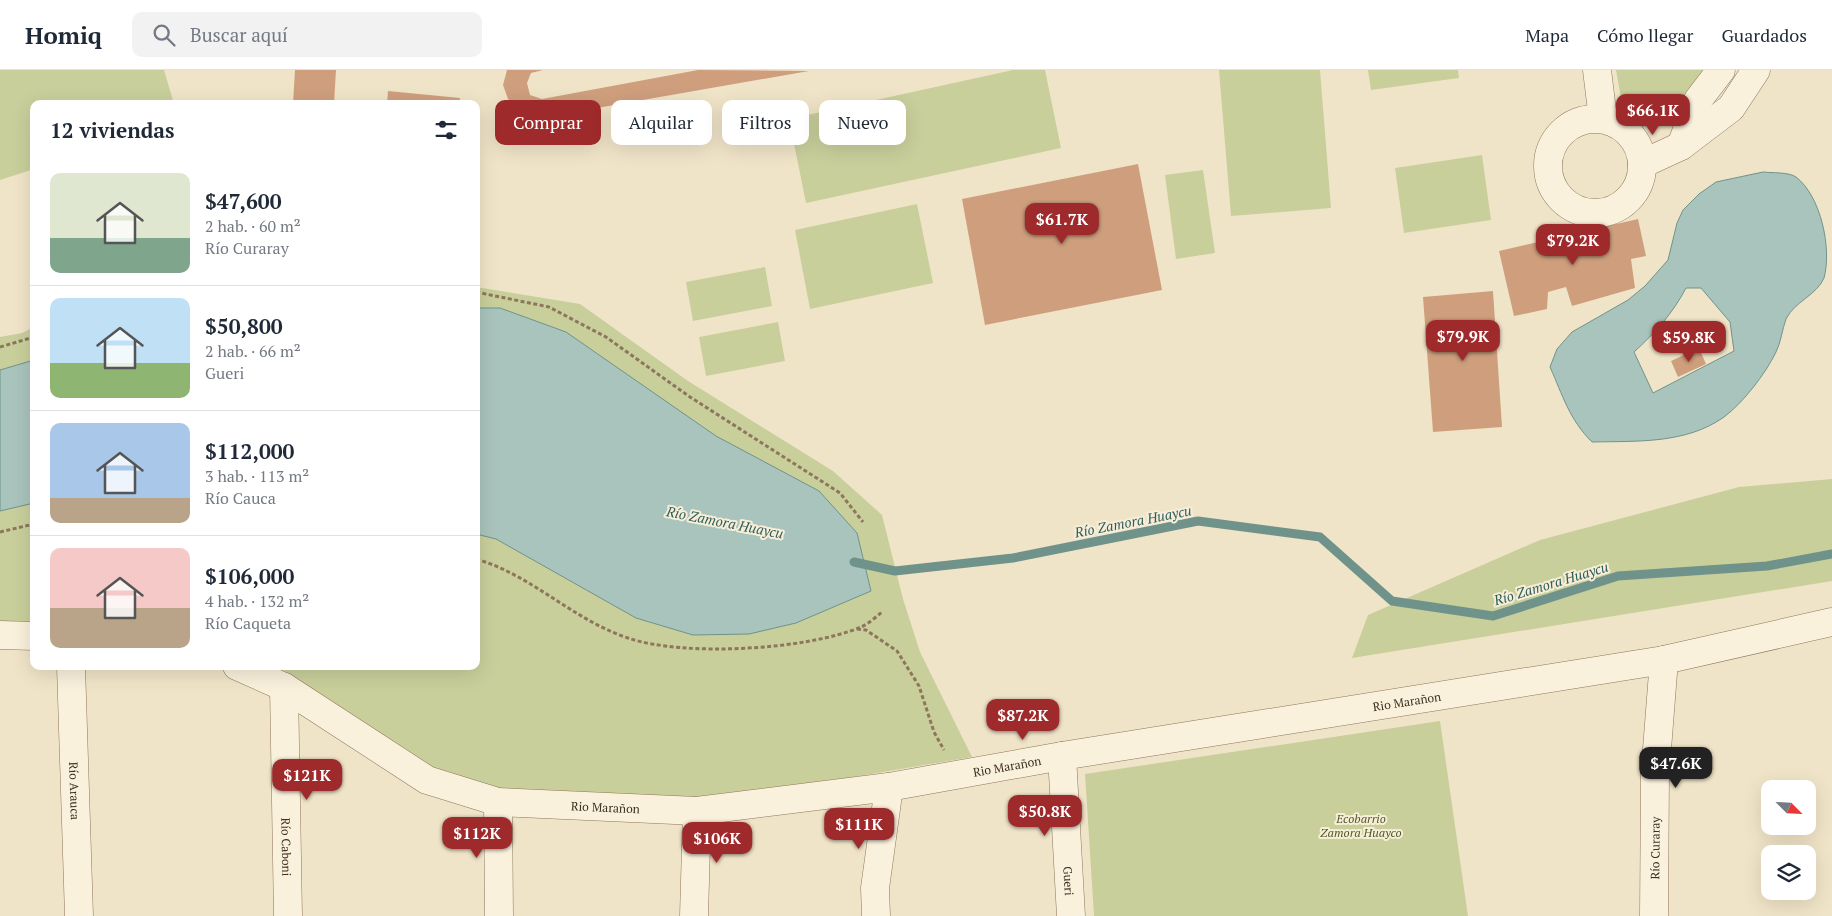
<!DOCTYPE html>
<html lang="es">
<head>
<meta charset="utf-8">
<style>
	:root { --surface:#fff; --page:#f2f2f3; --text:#1f2937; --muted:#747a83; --line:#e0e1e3; --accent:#9e2a2b }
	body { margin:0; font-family:"PT Serif",serif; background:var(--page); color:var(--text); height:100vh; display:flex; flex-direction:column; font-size:19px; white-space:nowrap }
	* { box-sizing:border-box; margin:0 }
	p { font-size:16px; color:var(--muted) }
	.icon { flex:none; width:28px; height:28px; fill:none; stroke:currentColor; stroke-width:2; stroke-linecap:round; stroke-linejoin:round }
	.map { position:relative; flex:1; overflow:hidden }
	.side { position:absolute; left:30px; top:30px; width:450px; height:570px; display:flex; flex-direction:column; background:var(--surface); border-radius:10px; box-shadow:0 5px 20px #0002 }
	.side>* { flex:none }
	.banner { position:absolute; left:495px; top:30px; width:475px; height:45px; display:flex; gap:10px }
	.needle { width:32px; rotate:114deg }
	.tools { position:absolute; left:1761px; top:710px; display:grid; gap:10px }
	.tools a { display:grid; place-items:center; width:55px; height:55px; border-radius:10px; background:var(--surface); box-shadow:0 5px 20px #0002; font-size:25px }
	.price { position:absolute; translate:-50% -42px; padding:0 11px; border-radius:10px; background:var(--accent); color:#fff; font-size:16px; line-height:32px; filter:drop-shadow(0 1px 2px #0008) }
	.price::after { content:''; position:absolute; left:50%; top:30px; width:15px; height:11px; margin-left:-8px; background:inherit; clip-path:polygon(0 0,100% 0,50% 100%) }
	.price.selected { background:#222; color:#fff }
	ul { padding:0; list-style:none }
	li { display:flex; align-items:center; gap:15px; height:125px; padding:0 20px }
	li+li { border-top:1px solid var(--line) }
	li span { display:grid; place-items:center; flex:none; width:140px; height:100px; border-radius:10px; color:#555 }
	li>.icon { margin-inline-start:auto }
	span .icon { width:60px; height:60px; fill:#fffc; stroke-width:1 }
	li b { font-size:21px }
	h2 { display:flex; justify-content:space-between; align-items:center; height:60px; padding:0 20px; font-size:21px }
	.chip { padding:0 18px; border-radius:10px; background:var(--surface); box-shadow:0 5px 20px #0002; font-size:18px; line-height:45px }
	.chip.selected { background:var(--accent); color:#fff }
	header { display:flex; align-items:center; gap:30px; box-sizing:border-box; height:70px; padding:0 25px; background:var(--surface); border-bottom:1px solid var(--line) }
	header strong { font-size:24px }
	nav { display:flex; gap:28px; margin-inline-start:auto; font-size:18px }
	.search { width:350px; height:45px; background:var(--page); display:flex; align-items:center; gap:12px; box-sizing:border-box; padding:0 18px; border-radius:10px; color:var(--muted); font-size:19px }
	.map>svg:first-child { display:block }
	.green { fill:#c9cf9b }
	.water { fill:#a9c4bc; stroke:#6f938a; fill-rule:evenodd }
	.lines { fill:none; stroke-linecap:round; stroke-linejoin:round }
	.stream { stroke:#6f938a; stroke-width:9 }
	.building { fill:#cf9f7d }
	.minor-casing { stroke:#8d765c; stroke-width:29 }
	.path { stroke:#8d765c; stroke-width:3; stroke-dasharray:4 2.5; stroke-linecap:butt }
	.minor { stroke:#faf1dc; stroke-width:28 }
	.labels { text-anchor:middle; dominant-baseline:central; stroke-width:4; stroke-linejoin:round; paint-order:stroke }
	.street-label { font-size:12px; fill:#3d2e20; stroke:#f7eed8 }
	.park-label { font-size:12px; font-style:italic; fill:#4d5a26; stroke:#f7eed8 }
	.water-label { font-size:14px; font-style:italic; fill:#2f5d5a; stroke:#f7eed8 }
</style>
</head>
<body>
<header>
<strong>Homiq</strong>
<div class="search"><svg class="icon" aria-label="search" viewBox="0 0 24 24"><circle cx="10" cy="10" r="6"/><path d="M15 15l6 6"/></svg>Buscar aquí</div>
<nav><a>Mapa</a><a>Cómo llegar</a><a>Guardados</a></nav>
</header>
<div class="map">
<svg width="1832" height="846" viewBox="0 0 1832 846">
	<rect width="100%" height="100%" fill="#f0e4c8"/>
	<g class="green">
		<path d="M0 0H164L174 34H34V99L0 110Z"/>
		<path d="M1013 0H1045L1061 78 806 133 789 49Z"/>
		<path d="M1219 0H1320L1331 138 1231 146Z"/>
		<path d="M1368 0H1458L1459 8 1371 20Z"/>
		<path d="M1616 0H1703L1672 51 1636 58 1634 52 1624 44Z"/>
		<path d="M1482 85 1491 150 1404 163 1395 98Z"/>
		<path d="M1203 100 1215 183 1176 189 1165 105Z"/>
		<path d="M917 134 933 213 810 239 795 160Z"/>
		<path d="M765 197 772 236 693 251 686 212Z"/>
		<path d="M476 217 580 234 688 311 833 401 882 445 903 529 920 582 972 687 693 734 539 737 431 700 285 601 270 596H476Z"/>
		<path d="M778 252 785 291 706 306 699 267Z"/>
		<path d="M34 257V557L0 558V267L22 263Z"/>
		<path d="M1832 409V511L1352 588 1368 545 1540 470 1739 417Z"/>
		<path d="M1440 651 1468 846H1094L1085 704Z"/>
	</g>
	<g class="water">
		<path d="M1763 102C1772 103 1789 102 1796 107 1821 126 1832 179 1824 208 1816 226 1795 231 1786 249 1782 260 1781 272 1776 282 1766 303 1743 333 1724 347 1686 374 1638 371 1592 372 1569 349 1563 326 1550 297L1557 279 1572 262 1628 230 1645 216 1668 190 1677 153 1683 140 1699 124 1716 112ZM1686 218H1701L1730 252 1734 281 1653 323 1634 282C1655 263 1673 243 1686 218Z"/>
		<path d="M476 238H500L566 262 716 366 819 421 857 463 871 521 796 553 749 564 693 565 636 548 496 469 476 464Z"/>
		<path d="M34 290V433L0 441V300Z"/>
	</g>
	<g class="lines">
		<path class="stream" d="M854 492 895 501 1013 488 1198 451 1320 467 1392 531 1493 546 1618 506 1767 496 1832 484"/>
	</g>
	<g class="building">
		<path d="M295 0H336L334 34H293Z"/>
		<path d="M507 0H543L531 3 527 13 530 25 542 29 698 0 809 1 540 48 525 45 508 29 503 15Z"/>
		<path d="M388 21 460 28 459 34H387Z"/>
		<path d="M1138 94 1162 220 985 255 962 129Z"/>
		<path d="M1638 149 1646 186 1631 189 1635 218 1572 236 1566 217 1548 222 1547 239 1514 246 1499 181Z"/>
		<path d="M1493 221 1502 357 1433 362 1423 227Z"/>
		<path d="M1699 278 1706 294 1678 307 1671 291Z"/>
	</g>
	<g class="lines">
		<defs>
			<g id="minor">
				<path d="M1597 0 1603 49"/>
				<circle cx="1595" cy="96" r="47"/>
				<path d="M1681 76 1698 30 1721 0"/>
				<path d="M1642 94 1681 76 1731 38 1756 0"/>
				<path d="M0 565 34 566"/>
				<path id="s1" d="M71 596 79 846"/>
				<path id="s2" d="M237 596 284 617 427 710 498 732 697 741 889 717 1062 686 1664 590 1832 552"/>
				<path id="s3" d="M284 617 288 846"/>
				<path id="s4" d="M1062 686 1071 846"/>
				<path d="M498 732 499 846"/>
				<path d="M694 846 697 741"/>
				<path d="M876 846 875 818 889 717"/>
				<path id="s5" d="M1654 846 1655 705 1664 590"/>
			</g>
		</defs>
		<use href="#minor" class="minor-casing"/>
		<g class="path">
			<path d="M476 222 549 237 606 267 690 327 840 423 863 452"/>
			<path d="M0 277 34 267"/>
			<path d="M0 462 34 454"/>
			<path d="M476 489C532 505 573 550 628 568 683 587 807 580 861 557 868 554 876 547 882 542"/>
			<path d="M857 559 866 560 897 581 919 616 934 662 944 680"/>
		</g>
		<use href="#minor" class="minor"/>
	</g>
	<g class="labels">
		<g class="street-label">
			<text stroke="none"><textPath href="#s2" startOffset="1214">Rio Marañon</textPath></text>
			<text stroke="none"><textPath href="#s2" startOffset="809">Rio Marañon</textPath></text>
			<text stroke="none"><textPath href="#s1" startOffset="125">Río Arauca</textPath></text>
			<text stroke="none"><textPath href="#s2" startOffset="404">Rio Marañon</textPath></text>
			<text stroke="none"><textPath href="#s3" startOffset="160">Río Caboni</textPath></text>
			<text stroke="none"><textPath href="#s5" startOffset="68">Río Curaray</textPath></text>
			<text stroke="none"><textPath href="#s4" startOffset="125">Gueri</textPath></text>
		</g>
		<g class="park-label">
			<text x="1361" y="748">Ecobarrio<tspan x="1361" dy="14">Zamora Huayco</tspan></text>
		</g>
		<g class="water-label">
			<text transform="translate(1133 451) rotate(-11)">Río Zamora Huaycu</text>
			<text transform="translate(725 452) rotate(11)">Río Zamora Huaycu</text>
			<text transform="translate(1551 513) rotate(-17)">Río Zamora Huaycu</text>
		</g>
	</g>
</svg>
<div class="tools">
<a><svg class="needle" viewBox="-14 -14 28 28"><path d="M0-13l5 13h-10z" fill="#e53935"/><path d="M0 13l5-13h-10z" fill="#747a83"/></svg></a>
<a><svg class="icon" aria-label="layers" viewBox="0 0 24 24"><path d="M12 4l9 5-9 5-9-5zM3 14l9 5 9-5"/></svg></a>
</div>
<b class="price" style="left:1653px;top:66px">$66.1K</b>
<b class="price" style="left:1062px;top:175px">$61.7K</b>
<b class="price" style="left:1573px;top:196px">$79.2K</b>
<b class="price" style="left:1463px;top:292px">$79.9K</b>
<b class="price" style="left:1689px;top:293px">$59.8K</b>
<b class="price" style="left:1023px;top:671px">$87.2K</b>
<b class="price selected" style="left:1676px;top:719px">$47.6K</b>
<b class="price" style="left:307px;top:731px">$121K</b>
<b class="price" style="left:1045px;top:767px">$50.8K</b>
<b class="price" style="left:859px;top:780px">$111K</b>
<b class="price" style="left:477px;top:789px">$112K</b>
<b class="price" style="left:717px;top:794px">$106K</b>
<div class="banner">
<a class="chip selected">Comprar</a>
<a class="chip">Alquilar</a>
<a class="chip">Filtros</a>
<a class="chip">Nuevo</a>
</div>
<section class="side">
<h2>12 viviendas<svg class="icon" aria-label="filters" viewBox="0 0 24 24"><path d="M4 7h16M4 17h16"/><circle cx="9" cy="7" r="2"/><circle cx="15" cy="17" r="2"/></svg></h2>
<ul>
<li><span style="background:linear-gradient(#dfe7d0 65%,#7fa58c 0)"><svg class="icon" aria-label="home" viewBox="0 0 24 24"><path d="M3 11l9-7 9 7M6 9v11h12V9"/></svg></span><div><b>$47,600</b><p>2 hab. · 60 m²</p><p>Río Curaray</p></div></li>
<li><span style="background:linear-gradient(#bfe0f5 65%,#8fb573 0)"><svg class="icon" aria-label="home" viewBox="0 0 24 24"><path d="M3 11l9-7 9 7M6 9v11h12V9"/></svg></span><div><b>$50,800</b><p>2 hab. · 66 m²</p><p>Gueri</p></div></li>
<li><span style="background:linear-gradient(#a9c7e8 75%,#b9a48a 0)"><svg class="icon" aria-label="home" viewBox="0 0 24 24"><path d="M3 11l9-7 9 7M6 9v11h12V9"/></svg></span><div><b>$112,000</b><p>3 hab. · 113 m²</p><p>Río Cauca</p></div></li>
<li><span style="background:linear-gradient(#f6c9c9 60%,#b9a48a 0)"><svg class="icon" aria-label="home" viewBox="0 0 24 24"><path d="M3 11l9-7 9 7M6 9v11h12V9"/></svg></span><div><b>$106,000</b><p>4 hab. · 132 m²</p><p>Río Caqueta</p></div></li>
</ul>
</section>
</div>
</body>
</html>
